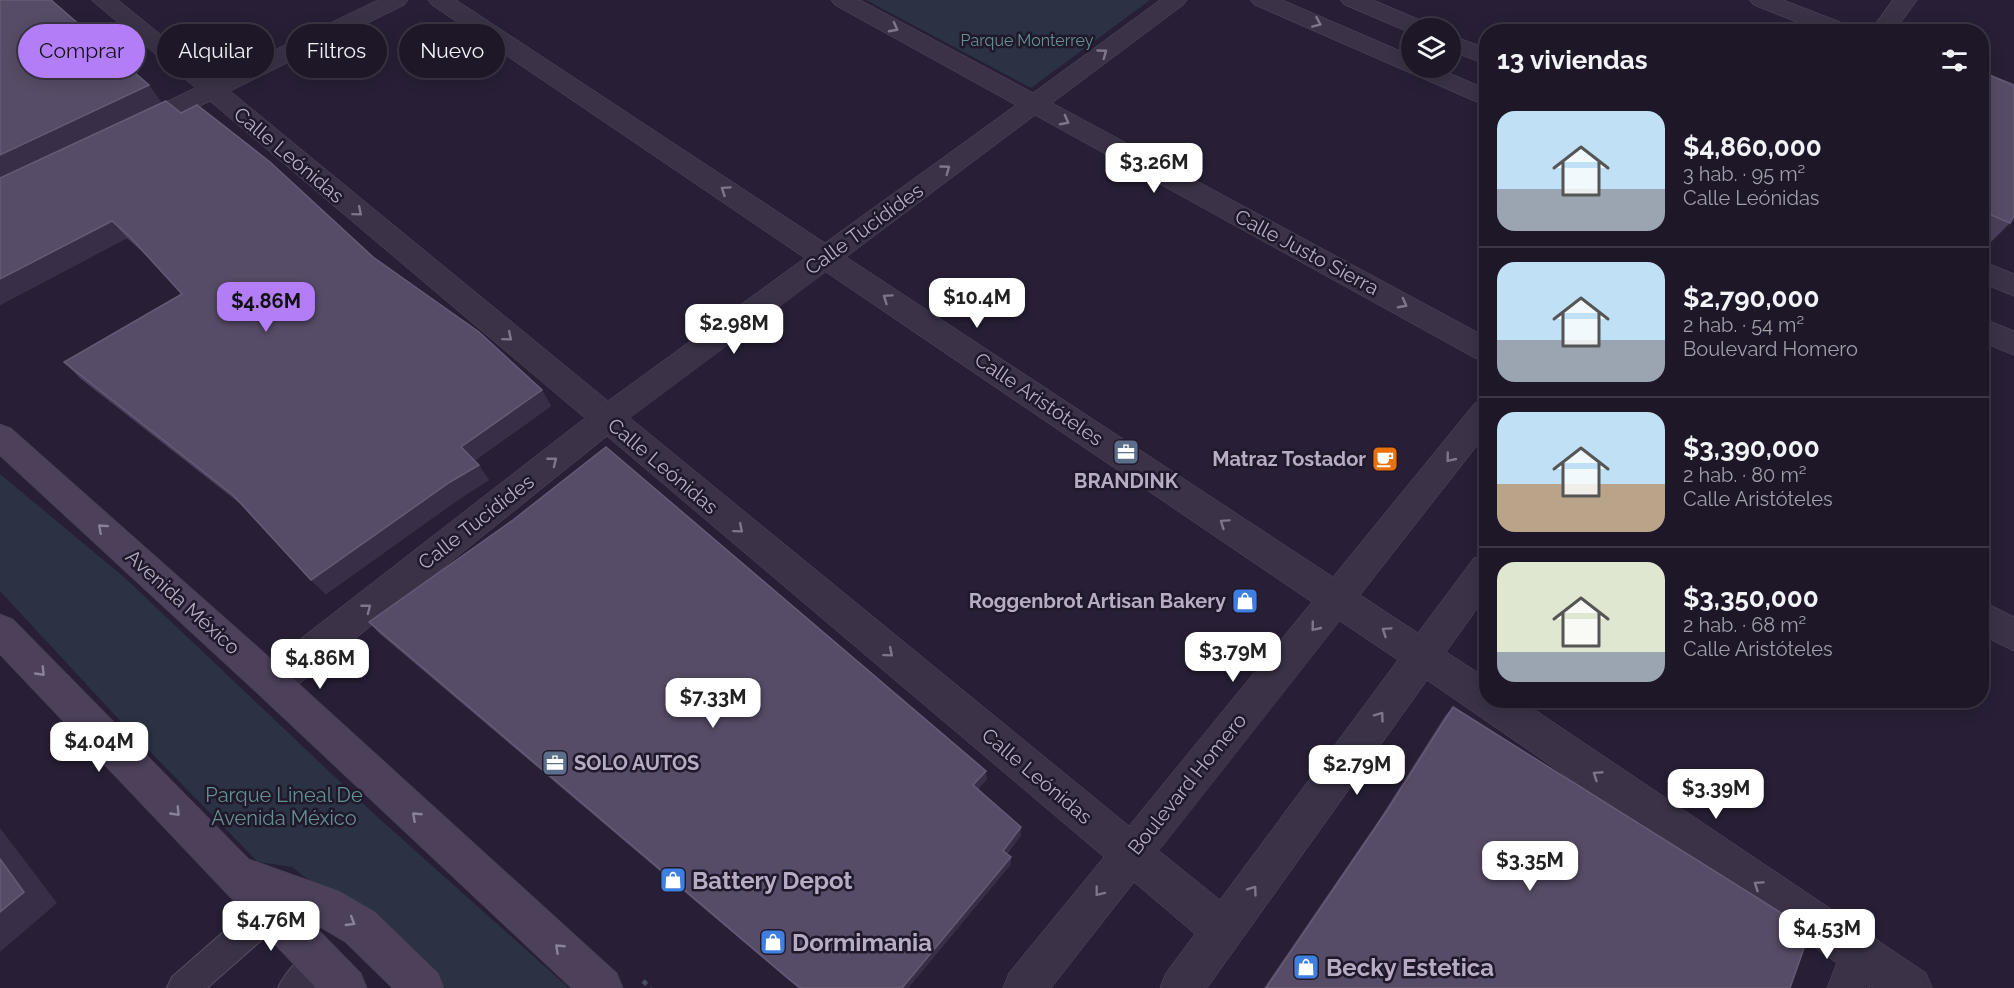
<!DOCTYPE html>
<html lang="es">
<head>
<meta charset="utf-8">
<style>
	:root { --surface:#1e1728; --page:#262030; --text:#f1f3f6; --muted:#a19fa8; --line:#3c3645; --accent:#b37df8 }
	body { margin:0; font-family:Raleway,sans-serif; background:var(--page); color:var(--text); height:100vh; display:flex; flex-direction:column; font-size:22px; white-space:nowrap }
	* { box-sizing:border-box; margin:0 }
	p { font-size:20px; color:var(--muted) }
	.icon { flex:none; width:33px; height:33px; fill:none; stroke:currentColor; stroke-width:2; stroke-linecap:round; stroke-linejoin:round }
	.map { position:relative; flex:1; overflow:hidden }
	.drawer { position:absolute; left:1479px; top:24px; width:510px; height:684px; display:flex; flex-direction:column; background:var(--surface); border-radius:24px; box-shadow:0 3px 15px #0003,0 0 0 2px var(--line) }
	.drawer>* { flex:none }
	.guide { position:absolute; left:18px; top:24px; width:570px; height:54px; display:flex; gap:12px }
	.fabs { position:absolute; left:1401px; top:18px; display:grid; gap:12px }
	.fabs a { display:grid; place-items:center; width:60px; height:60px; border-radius:50%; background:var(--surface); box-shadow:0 3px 15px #0003,0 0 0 2px var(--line); font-size:30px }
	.price { position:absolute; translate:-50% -51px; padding:0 14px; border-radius:12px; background:#fff; color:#222; font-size:20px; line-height:39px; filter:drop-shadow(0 2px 3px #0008) }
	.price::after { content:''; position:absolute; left:50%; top:36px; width:18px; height:14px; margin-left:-9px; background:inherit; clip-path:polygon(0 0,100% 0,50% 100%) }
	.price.active { background:var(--accent); color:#111 }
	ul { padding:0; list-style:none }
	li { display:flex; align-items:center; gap:18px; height:150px; padding:0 18px }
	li+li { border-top:2px solid var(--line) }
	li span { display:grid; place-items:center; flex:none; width:168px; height:120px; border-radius:18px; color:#555 }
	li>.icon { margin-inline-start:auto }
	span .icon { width:72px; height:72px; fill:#fffc; stroke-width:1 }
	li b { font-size:26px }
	h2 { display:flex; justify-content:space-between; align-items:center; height:72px; padding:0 18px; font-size:26px }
	.chip { padding:0 21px; border-radius:27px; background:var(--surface); box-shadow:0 3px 15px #0003,0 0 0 2px var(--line); font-size:21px; line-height:54px }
	.chip.active { background:var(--accent); color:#111 }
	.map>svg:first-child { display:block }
	.green { fill:#2a3244 }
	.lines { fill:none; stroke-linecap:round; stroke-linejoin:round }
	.service-casing { stroke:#564d62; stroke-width:2 }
	.minor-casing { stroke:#564d62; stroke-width:1 }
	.secondary-casing { stroke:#41394d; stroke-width:1 }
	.path { stroke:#4b4c60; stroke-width:4.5; stroke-dasharray:5 5; stroke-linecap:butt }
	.service { fill:#3b3247; fill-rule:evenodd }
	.minor { fill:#3b3247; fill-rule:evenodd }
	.secondary { fill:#4c405a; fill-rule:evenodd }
	.wall { fill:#4b405c }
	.shaded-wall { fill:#382e48 }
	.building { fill:#574c67; stroke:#665b76; stroke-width:1.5 }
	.oneway { stroke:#7f758c }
	.oneway2 { stroke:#8c819a }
	.labels { text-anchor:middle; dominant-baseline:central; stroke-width:5; stroke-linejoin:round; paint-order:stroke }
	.far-park-label { font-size:16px; fill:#649194; stroke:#20182b }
	.street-label { font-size:20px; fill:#b7acc4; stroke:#20182b }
	.poi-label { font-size:20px; font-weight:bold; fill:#b7acc4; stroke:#20182b; text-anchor:end }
	.park-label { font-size:20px; fill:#649194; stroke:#20182b }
	.near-poi-label { font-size:24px; font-weight:bold; fill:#b7acc4; stroke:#20182b; text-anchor:start }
</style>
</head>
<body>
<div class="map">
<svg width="2014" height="988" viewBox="0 0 2014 988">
	<rect width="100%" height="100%" fill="#281f36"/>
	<g class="green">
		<path d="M866 0H1150L1031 88Z"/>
		<path d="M0 474 125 578 374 814 569 988H446L292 867 258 862 125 726 0 591Z"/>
	</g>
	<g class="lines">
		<defs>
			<g id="service">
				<path d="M272 895 283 899 287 910 283 921 207 988H167L172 977 261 899Z"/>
				<path d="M321 946 332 950 336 961 332 972 316 988H278C286 970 303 953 321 946Z"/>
			</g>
			<g id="minor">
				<path d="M92 0H118L215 79 378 0H408L404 5 230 91 608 401 805 258 432 5 428 0H456L825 243 1016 105 835 5 831 0H860L1033 93 1160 0H1187L1183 5 1052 103 1486 337V361L1475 358 1035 115 846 257 1333 577 1475 403 1486 400V434L1360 595 1418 633 1474 558 1486 554V596L1446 652 1486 678V700H1520L1926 973 1932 988H1874L1870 986 1869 988H1827L1837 963 1427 680 1207 988H1160L1166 973 1195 934 1134 882 1051 988H1003L1009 973 1104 857 607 436 285 695 272 700 259 695 254 683 259 671 585 418 210 101 143 134 134 136 125 134 121 128 125 122 195 88ZM826 272 1312 602 1129 826 630 418ZM1340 621 1398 660 1220 900 1159 851Z"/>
				<path d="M1251 0H1282L1412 56V68H1437L1486 89V106L1255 5Z"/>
				<path d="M1341 0H1373L1427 23 1431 28H1412L1411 33 1345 5Z"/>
				<path d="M1750 0H1783L1853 27 1857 32H1822L1754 5Z"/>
				<path d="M1893 0H1917L1894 32H1870Z"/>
				<path d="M1450 35 1486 48V64L1450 51Z"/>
				<path d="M1982 261 2014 274V296L1982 283Z"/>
				<path d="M1982 318 2014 331V355L1982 342Z"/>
				<path d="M1982 601 2014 617V651L1982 635Z"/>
			</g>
			<g id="secondary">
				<path d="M0 424 11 428 285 671 617 973 623 988H571L259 695 0 456Z"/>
				<path d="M0 614 13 619 249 859 339 891 375 912 438 973 444 988H392L345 942 311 922 361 973 367 988H316L0 655Z"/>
			</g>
		</defs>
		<use href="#service" class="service-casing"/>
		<use href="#minor" class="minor-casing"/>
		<use href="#secondary" class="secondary-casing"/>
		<path class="path" d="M643 981 651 988"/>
		<use href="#service" class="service"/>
		<use href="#minor" class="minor"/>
		<use href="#secondary" class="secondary"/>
	</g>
	<g class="wall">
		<path d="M0 0 162 103 130 118 181 113 373 257 542 390 551 406 474 461 489 480 462 497 326 594 311 580 242 505 81 379 64 362 182 294 145 254 127 238 0 305Z"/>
		<path d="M1982 72 2010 223 1987 246 1982 244Z"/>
		<path d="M369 622 987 779 978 789 1021 835 1007 854 1011 857V864L908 988H798L379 633Z"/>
		<path d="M1453 707 1790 988H1264L1381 817 1445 716Z"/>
	</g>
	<g class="shaded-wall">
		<path d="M149 85 162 103 0 181V155Z"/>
		<path d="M112 221 127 238 0 305V279Z"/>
		<path d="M542 390 551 406 472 462 461 447Z"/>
		<path d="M479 465 489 480 462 497 326 594 311 580 450 482Z"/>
		<path d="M986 771 987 779 974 793 973 785Z"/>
		<path d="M1021 827V835L1003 858V851Z"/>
		<path d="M0 828 57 903 0 952Z"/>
		<path d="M1011 857V864L908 988H902Z"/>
	</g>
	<g class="building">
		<path d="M0 0H51L149 85 0 155Z"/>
		<path d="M1982 72 2014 85V216L2010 223 1982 211Z"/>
		<path d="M166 101 181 113 197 105 270 162 373 257 479 332 542 390 461 447 479 465 450 482 311 580 233 495 64 362 182 294 130 237 112 221 0 279V178Z"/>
		<path d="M606 447 986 771 973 785 1021 827 1003 851 1011 857 902 988H801L789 979 369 622 513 520Z"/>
		<path d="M1453 707 1810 931 1790 988H1266L1388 809Z"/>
		<path d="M0 859 24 892 0 912Z"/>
	</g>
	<defs><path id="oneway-chevron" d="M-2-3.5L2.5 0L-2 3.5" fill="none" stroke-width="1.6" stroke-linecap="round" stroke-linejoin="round" transform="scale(1.5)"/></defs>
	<g class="oneway">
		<use href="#oneway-chevron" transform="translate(1317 23) rotate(24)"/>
		<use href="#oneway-chevron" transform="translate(894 28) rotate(28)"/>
		<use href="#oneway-chevron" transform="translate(1103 53) rotate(-36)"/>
		<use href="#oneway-chevron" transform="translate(1065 121) rotate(28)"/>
		<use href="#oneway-chevron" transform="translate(946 169) rotate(-36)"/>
		<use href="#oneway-chevron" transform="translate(725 190) rotate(-146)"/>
		<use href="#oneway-chevron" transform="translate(358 212) rotate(40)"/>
		<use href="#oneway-chevron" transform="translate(887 298) rotate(-146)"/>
		<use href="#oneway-chevron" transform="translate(1403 304) rotate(28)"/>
		<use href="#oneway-chevron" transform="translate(508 337) rotate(40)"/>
		<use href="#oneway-chevron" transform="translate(1450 458) rotate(129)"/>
		<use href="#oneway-chevron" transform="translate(553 461) rotate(-38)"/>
		<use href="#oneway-chevron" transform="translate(1224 523) rotate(-146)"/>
		<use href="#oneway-chevron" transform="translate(739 529) rotate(40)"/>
		<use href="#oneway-chevron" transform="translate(367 608) rotate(-38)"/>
		<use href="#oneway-chevron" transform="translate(1315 627) rotate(129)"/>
		<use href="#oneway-chevron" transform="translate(1386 631) rotate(-146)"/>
		<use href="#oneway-chevron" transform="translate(889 653) rotate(40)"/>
		<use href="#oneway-chevron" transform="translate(1380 716) rotate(-54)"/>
		<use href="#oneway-chevron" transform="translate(1597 775) rotate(-146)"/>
		<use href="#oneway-chevron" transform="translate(1758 885) rotate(-146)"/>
		<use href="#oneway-chevron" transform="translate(1253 890) rotate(-54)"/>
		<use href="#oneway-chevron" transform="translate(1099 892) rotate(128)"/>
	</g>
	<g class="oneway2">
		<use href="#oneway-chevron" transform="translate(102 528) rotate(-138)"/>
		<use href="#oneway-chevron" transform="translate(41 672) rotate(46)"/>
		<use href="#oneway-chevron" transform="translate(176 812) rotate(46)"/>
		<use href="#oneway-chevron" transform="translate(416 816) rotate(-137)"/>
		<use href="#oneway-chevron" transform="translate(351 922) rotate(31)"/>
		<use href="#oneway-chevron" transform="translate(559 948) rotate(-137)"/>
	</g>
	<defs>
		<symbol id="office-square" viewBox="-11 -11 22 22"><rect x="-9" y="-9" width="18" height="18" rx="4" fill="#5c6f8a" stroke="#20182b"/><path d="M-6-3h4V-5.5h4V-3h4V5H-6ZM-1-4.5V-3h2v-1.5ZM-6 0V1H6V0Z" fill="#fff"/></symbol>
		<symbol id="cafe-square" viewBox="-11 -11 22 22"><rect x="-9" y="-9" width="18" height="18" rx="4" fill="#e8710a" stroke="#20182b"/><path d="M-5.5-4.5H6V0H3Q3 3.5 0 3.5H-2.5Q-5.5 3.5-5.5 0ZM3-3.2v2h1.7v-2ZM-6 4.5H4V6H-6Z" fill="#fff"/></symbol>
		<symbol id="shop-square" viewBox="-11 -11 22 22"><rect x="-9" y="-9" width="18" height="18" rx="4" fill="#3f7fe0" stroke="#20182b"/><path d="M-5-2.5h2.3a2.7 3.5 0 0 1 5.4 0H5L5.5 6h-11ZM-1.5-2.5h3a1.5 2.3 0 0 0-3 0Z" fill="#fff"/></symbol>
	</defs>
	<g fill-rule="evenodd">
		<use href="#office-square" x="1111" y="437" width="30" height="30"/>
		<use href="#cafe-square" x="1370" y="444" width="30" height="30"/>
		<use href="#shop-square" x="1230" y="586" width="30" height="30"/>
		<use href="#office-square" x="540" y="748" width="30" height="30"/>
		<use href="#shop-square" x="658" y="865" width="30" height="30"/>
		<use href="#shop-square" x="758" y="927" width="30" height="30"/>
		<use href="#shop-square" x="1291" y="952" width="30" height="30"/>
	</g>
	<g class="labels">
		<g class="far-park-label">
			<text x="1027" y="40">Parque Monterrey</text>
		</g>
		<g class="street-label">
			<text transform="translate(289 155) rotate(40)">Calle Leónidas</text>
			<text transform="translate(864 229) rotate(-36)">Calle Tucídides</text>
			<text transform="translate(1307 252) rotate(28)">Calle Justo Sierra</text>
			<text transform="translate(1039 399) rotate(34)">Calle Aristóteles</text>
			<text transform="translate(663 466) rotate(40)">Calle Leónidas</text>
			<text transform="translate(476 522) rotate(-38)">Calle Tucídides</text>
			<text transform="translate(183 602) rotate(42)">Avenida México</text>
			<text transform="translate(1037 776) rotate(40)">Calle Leónidas</text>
			<text transform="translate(1187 784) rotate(-51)">Boulevard Homero</text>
		</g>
		<g class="poi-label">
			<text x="1366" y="459">Matraz Tostador</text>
			<text x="1126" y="481" text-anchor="middle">BRANDINK</text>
			<text x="1226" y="601">Roggenbrot Artisan Bakery</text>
			<text x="574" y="763" text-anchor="start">SOLO AUTOS</text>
		</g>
		<g class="park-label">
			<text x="284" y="795">Parque Lineal De<tspan x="284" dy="23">Avenida México</tspan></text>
		</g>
		<g class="near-poi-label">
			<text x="692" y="880">Battery Depot</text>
			<text x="792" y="942">Dormimania</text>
			<text x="1326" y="967">Becky Estetica</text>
		</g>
	</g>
</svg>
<div class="fabs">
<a><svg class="icon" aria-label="layers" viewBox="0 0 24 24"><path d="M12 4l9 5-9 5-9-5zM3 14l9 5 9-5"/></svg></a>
</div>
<b class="price" style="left:1154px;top:194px">$3.26M</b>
<b class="price" style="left:977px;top:329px">$10.4M</b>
<b class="price active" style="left:266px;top:333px">$4.86M</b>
<b class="price" style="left:734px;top:355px">$2.98M</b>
<b class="price" style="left:1233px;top:683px">$3.79M</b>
<b class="price" style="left:320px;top:690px">$4.86M</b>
<b class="price" style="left:713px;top:729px">$7.33M</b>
<b class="price" style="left:99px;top:773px">$4.04M</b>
<b class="price" style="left:1357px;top:796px">$2.79M</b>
<b class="price" style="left:1716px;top:820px">$3.39M</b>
<b class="price" style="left:1530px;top:892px">$3.35M</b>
<b class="price" style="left:271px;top:952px">$4.76M</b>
<b class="price" style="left:1827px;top:960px">$4.53M</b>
<div class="guide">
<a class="chip active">Comprar</a>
<a class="chip">Alquilar</a>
<a class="chip">Filtros</a>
<a class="chip">Nuevo</a>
</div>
<section class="drawer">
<h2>13 viviendas<svg class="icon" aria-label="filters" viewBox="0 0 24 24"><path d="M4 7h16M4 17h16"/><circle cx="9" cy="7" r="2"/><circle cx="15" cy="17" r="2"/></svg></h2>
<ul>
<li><span style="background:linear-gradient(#bfe0f5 65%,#9aa5b1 0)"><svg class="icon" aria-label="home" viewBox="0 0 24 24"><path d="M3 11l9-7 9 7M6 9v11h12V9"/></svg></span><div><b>$4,860,000</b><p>3 hab. · 95 m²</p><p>Calle Leónidas</p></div></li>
<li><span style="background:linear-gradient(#bfe0f5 65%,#9aa5b1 0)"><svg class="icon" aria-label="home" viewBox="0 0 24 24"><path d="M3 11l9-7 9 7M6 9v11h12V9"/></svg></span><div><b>$2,790,000</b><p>2 hab. · 54 m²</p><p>Boulevard Homero</p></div></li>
<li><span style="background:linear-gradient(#bfe0f5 60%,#b9a48a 0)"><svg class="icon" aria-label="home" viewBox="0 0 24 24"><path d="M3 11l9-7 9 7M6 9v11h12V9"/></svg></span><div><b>$3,390,000</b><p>2 hab. · 80 m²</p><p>Calle Aristóteles</p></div></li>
<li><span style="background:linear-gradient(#dfe7d0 75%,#9aa5b1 0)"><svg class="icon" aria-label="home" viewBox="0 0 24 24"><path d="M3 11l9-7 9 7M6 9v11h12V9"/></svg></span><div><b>$3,350,000</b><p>2 hab. · 68 m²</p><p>Calle Aristóteles</p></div></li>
</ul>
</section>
</div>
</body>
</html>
